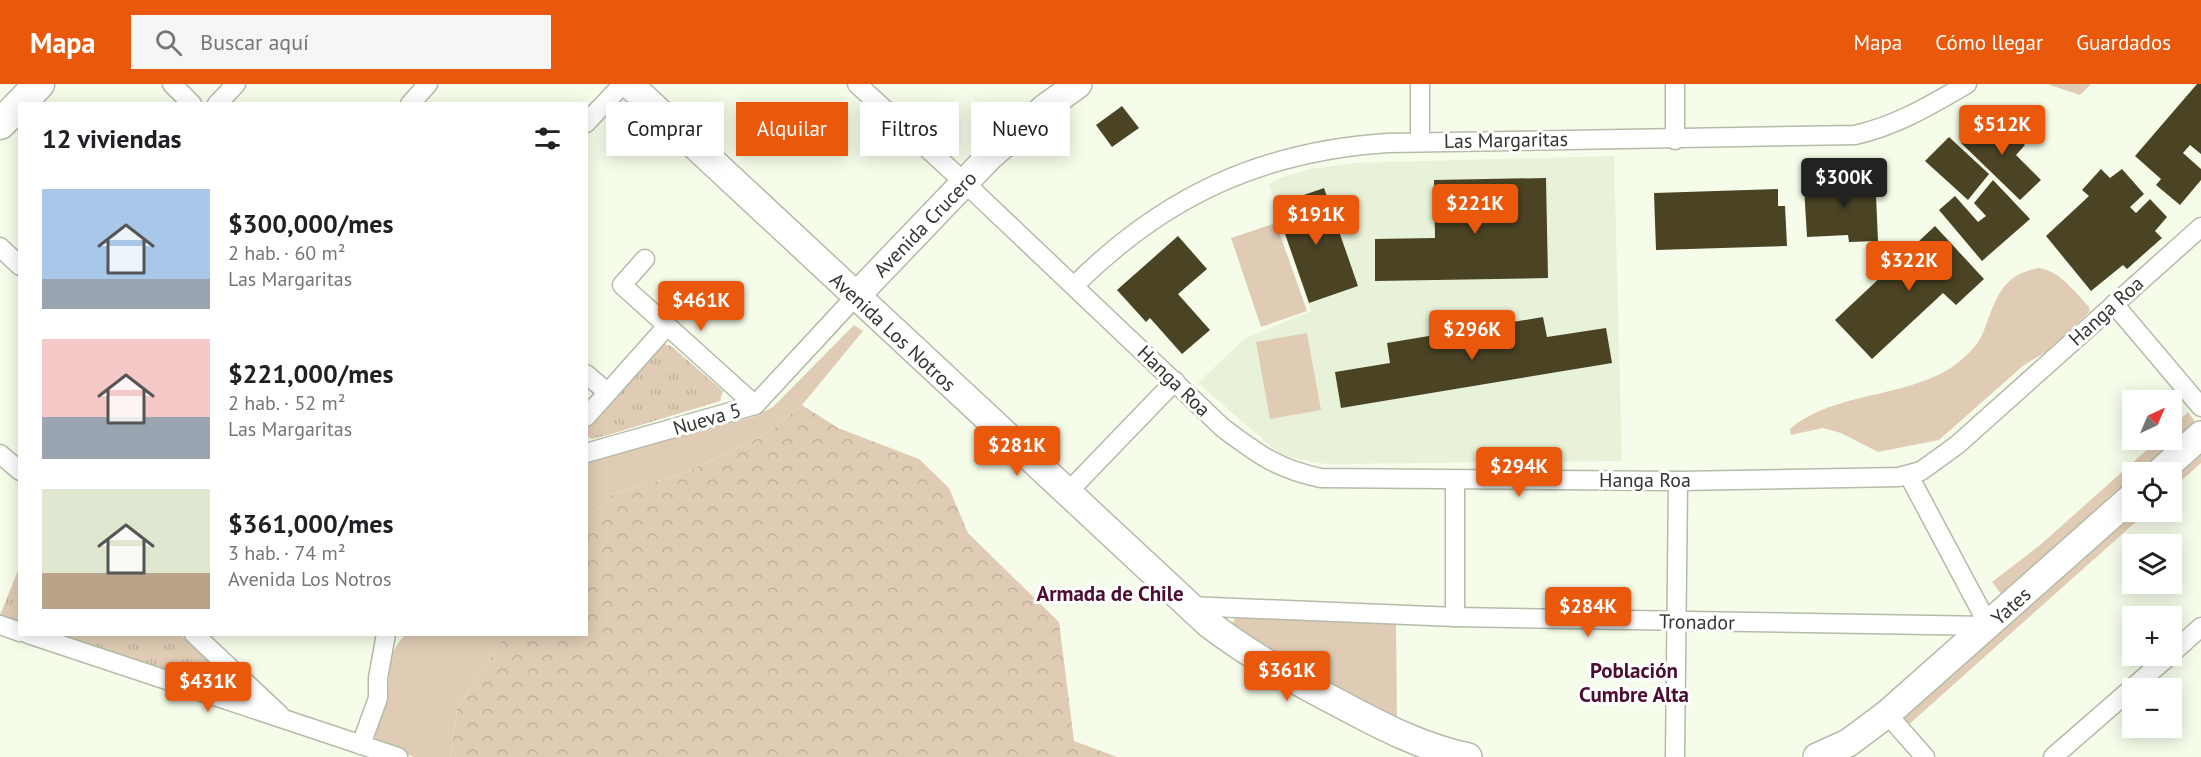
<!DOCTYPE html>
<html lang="es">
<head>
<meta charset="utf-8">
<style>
	:root { --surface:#fff; --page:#f6f6f6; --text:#202124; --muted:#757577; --accent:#ea580c }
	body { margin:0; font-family:"PT Sans",sans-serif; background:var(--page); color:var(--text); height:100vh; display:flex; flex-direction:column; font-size:22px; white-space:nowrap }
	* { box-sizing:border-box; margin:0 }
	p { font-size:20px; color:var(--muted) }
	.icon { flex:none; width:33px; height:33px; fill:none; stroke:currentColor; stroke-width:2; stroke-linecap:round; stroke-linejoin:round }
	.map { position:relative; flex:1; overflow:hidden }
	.sheet { position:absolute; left:18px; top:18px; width:570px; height:534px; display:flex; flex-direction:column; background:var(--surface); border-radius:0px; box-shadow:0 3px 15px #0003 }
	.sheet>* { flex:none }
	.hud { position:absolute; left:606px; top:18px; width:570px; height:54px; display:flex; gap:12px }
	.needle { width:39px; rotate:44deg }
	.fabs { position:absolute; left:2122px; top:306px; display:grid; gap:12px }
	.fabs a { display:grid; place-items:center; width:60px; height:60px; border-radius:0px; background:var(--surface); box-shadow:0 3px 15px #0003; font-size:30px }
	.price { position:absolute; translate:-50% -51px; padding:0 14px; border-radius:6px; background:var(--accent); color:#fff; font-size:20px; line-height:39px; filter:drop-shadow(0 2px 3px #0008) }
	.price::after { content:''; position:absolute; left:50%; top:36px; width:18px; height:14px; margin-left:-9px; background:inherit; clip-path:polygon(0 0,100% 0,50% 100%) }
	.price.selected { background:#222; color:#fff }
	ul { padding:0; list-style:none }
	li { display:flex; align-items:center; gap:18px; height:150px; padding:0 24px }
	li span { display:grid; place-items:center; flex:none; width:168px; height:120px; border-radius:0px; color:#555 }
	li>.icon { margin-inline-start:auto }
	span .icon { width:72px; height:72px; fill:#fffc; stroke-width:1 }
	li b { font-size:26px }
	h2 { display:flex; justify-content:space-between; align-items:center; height:72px; padding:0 24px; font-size:26px }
	.chip { padding:0 21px; border-radius:0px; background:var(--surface); box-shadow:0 3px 15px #0003; font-size:21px; line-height:54px }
	.chip.selected { background:var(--accent); color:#fff }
	header { display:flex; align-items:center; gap:36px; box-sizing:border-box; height:84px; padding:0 30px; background:var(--accent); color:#fff }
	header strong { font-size:28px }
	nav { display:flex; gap:33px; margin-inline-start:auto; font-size:21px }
	.search { width:420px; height:54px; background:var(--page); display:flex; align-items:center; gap:15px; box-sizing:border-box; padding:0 21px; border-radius:0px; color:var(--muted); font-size:22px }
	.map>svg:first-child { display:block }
	.built { fill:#e7f2d8 }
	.grass { fill:#e0ccb4 }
	.forest { fill:url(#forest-crowns) }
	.park { fill:url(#park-tufts) }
	.building { fill:#4a4424 }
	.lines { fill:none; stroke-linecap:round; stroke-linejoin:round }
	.minor-casing { stroke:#b4bba9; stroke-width:21 }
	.secondary-casing { stroke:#b4bba9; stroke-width:30 }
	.primary-casing { stroke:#b4bba9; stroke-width:33 }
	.minor { stroke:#fff; stroke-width:18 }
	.secondary { stroke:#fff; stroke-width:27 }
	.primary { stroke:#fff; stroke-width:30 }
	.labels { text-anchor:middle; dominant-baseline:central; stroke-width:6; stroke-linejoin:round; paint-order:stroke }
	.street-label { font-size:20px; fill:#33362f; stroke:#fff }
	.neighbourhood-label { font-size:21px; font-weight:bold; fill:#4c0d30; stroke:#fff }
</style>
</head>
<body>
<header>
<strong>Mapa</strong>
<div class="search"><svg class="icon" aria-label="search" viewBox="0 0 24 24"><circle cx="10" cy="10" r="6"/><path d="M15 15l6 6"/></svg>Buscar aquí</div>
<nav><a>Mapa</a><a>Cómo llegar</a><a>Guardados</a></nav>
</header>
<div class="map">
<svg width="2201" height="673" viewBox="0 0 2201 673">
	<defs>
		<pattern id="forest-crowns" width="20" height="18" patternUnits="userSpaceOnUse" patternTransform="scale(1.5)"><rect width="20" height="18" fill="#e0ccb4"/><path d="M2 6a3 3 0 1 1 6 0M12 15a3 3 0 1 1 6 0" fill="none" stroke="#c1b09b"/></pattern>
		<pattern id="park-tufts" width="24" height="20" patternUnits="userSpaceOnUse" patternTransform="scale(1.5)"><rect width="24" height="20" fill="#e0ccb4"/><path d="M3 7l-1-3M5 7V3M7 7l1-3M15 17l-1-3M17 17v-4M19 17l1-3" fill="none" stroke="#c1b09b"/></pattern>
	</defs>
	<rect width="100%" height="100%" fill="#f5fdea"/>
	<path class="built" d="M1614 72 1622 377 1326 380 1281 371 1198 299 1244 255 1311 227 1269 100 1280 94 1310 85 1354 79Z"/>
	<g class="grass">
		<path d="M2047 0H2091L2080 11Z"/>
		<path d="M1276 139 1307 227 1261 243 1231 154Z"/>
		<path d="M2039 184C2060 187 2075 208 2089 223L2090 227 2049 266 2024 281 1939 356 1878 368 1841 349 1823 344 1791 351 1790 345C1832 308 1906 314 1952 283 1964 274 1977 263 1983 249 1995 218 2000 190 2039 184Z"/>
		<path d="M854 241 863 247 802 321 763 352 682 390 612 410 587 437V377L756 332 773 323Z"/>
		<path d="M1307 249 1321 326 1270 335 1256 258Z"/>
		<path d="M2188 328 2196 339 2194 347 2146 388H2133V400L2004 514 1992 498 2039 462 2158 356H2172V343Z"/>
		<path d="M2201 362V379L2172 405V388Z"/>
		<path d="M2133 428H2147L1906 643 1903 637V630Z"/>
		<path d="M1238 530 1396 538 1397 635 1284 575 1231 541Z"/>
		<path d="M405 551H505L457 625 450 673H414L375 659C375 643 385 629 387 613 392 585 384 574 405 551Z"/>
	</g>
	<path class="forest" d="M802 321 838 344 919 375 949 404 968 449 1059 538 1074 657 1117 673H450L457 625 505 551 586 550 587 437 612 410 682 390 763 352Z"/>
	<g class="park">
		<path d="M664 260 671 262 723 307 720 317 608 351 592 355 587 352 586 345Z"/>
		<path d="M19 484V538L0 531Z"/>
		<path d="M56 551H181L220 586 225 593V600L219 606Z"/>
	</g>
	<g class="building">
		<path d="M2197 0H2201V70L2190 61 2183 69 2201 85V96L2180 121 2156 101 2161 95 2135 72Z"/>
		<path d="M1122 22 1139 44 1112 63 1096 41Z"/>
		<path d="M1991 29 2025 61 2016 71 2041 96 2020 116 1961 59Z"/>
		<path d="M1949 53 1989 90 1968 116 1925 77Z"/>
		<path d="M2101 85 2110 94 2122 85 2144 110 2130 123 2136 129 2150 115 2167 133 2155 147 2162 154 2127 185 2123 181 2091 207 2046 152 2089 112 2082 106Z"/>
		<path d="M1875 88 1878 157 1849 158 1848 151 1807 153 1804 103 1840 101 1839 90Z"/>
		<path d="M1546 94 1548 194 1375 197V155L1435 154 1434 96Z"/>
		<path d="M1993 96 2030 135 1982 177 1939 126 1955 112 1978 138 1986 132 1974 119Z"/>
		<path d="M1324 104 1358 202 1309 219 1275 121Z"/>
		<path d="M1778 105V122H1785L1787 162 1656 166 1654 109Z"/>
		<path d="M1935 142 1984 195 1956 221 1943 209 1872 275 1835 236Z"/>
		<path d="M1178 152 1207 185 1178 210 1210 246 1182 270 1150 234 1146 238 1117 206Z"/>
		<path d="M1543 233 1547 253 1606 244 1612 279 1341 324 1335 288 1390 279 1387 259Z"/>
	</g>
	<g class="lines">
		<defs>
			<g id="minor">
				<path d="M172 0 192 20"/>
				<path d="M857 0 965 99 1223 344C1258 370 1277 385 1321 394L1678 397 1899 393 1921 387 1957 361 2201 143"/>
				<path d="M1420 0V58"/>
				<path d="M1675 0V56"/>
				<path d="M217 20 236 0"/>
				<path d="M410 20 428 0"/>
				<path d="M586 39 623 0"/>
				<path d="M0 163 20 182"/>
				<path d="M645 175 622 201 755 321"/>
				<path d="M1074 202C1164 112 1262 67 1388 59L1855 51C1896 42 1931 21 1967 0"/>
				<path d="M2114 220 2201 323"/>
				<path d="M586 290 607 308"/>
				<path d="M586 333 667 242"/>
				<path d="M586 369 755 321 855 213"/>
				<path d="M0 370 20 387"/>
				<path d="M1067 409 1175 297"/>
				<path d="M1189 522 1455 533 1989 542 1909 392"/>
				<path d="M1455 533V396"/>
				<path d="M0 541 20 548"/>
				<path d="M28 550 398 673"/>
				<path d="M194 550 280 631"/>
				<path d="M2172 569 2201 543"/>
				<path d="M1887 630 1925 673"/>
				<path d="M361 661 378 614V594L386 550"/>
				<path d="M1675 673 1678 397"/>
				<path d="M2053 673 2169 572"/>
			</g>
			<g id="secondary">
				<path d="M629 0 1209 540C1251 572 1295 597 1342 621 1383 643 1422 663 1468 673"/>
				<path d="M855 213 990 72 1045 24 1078 0"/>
				<path d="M2160 388 2201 351"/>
				<path d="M1817 673 1848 659 1887 630 2133 412"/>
			</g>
			<g id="primary">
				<path d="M20 20 39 0"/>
				<path d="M0 40 20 20"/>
			</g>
		</defs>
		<use href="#minor" class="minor-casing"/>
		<use href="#secondary" class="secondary-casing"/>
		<use href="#primary" class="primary-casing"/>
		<use href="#minor" class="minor"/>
		<use href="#secondary" class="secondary"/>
		<use href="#primary" class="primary"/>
	</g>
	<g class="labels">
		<g class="street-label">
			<text transform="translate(1506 56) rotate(-1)">Las Margaritas</text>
			<text transform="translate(925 140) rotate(-46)">Avenida Crucero</text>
			<text transform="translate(2106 227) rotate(-42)">Hanga Roa</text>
			<text transform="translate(893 248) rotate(43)">Avenida Los Notros</text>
			<text transform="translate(1174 297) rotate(44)">Hanga Roa</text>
			<text transform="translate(707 335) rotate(-16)">Nueva 5</text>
			<text x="1645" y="396">Hanga Roa</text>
			<text transform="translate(2011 522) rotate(-42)">Yates</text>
			<text transform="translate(1697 538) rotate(1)">Tronador</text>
		</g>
		<g class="neighbourhood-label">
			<text x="1110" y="509">Armada de Chile</text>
			<text x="1634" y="586">Población<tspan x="1634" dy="24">Cumbre Alta</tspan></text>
		</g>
	</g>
</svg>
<div class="fabs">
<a><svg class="needle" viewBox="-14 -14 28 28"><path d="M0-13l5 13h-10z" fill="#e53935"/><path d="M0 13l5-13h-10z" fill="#757577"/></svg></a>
<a><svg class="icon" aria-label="locate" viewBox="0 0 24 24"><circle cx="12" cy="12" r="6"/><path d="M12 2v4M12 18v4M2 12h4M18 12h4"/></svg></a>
<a><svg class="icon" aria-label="layers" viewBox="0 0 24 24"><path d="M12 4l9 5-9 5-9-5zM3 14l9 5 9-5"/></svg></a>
<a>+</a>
<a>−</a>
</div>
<b class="price" style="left:2002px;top:72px">$512K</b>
<b class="price selected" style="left:1844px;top:125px">$300K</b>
<b class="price" style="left:1475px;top:151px">$221K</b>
<b class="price" style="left:1316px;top:162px">$191K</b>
<b class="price" style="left:1909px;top:208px">$322K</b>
<b class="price" style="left:701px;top:248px">$461K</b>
<b class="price" style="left:1472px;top:277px">$296K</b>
<b class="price" style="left:1017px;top:393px">$281K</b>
<b class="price" style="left:1519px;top:414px">$294K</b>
<b class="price" style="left:1588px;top:554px">$284K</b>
<b class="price" style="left:1287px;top:618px">$361K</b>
<b class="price" style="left:208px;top:629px">$431K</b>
<div class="hud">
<a class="chip">Comprar</a>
<a class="chip selected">Alquilar</a>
<a class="chip">Filtros</a>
<a class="chip">Nuevo</a>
</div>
<section class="sheet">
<h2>12 viviendas<svg class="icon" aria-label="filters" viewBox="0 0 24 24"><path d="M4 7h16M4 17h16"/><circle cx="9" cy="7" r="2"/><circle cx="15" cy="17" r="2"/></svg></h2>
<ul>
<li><span style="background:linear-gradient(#a9c7e8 75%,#9aa5b1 0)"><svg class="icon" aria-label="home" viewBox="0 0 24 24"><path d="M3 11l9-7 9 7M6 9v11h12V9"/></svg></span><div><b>$300,000/mes</b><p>2 hab. · 60 m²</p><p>Las Margaritas</p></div></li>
<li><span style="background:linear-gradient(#f6c9c9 65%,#9aa5b1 0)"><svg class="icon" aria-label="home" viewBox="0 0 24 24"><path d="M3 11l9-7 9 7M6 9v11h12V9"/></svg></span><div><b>$221,000/mes</b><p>2 hab. · 52 m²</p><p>Las Margaritas</p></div></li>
<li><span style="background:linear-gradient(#dfe7d0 70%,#b9a48a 0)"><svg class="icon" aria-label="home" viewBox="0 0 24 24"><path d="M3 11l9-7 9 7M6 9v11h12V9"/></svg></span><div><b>$361,000/mes</b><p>3 hab. · 74 m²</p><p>Avenida Los Notros</p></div></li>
</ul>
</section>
</div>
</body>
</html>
